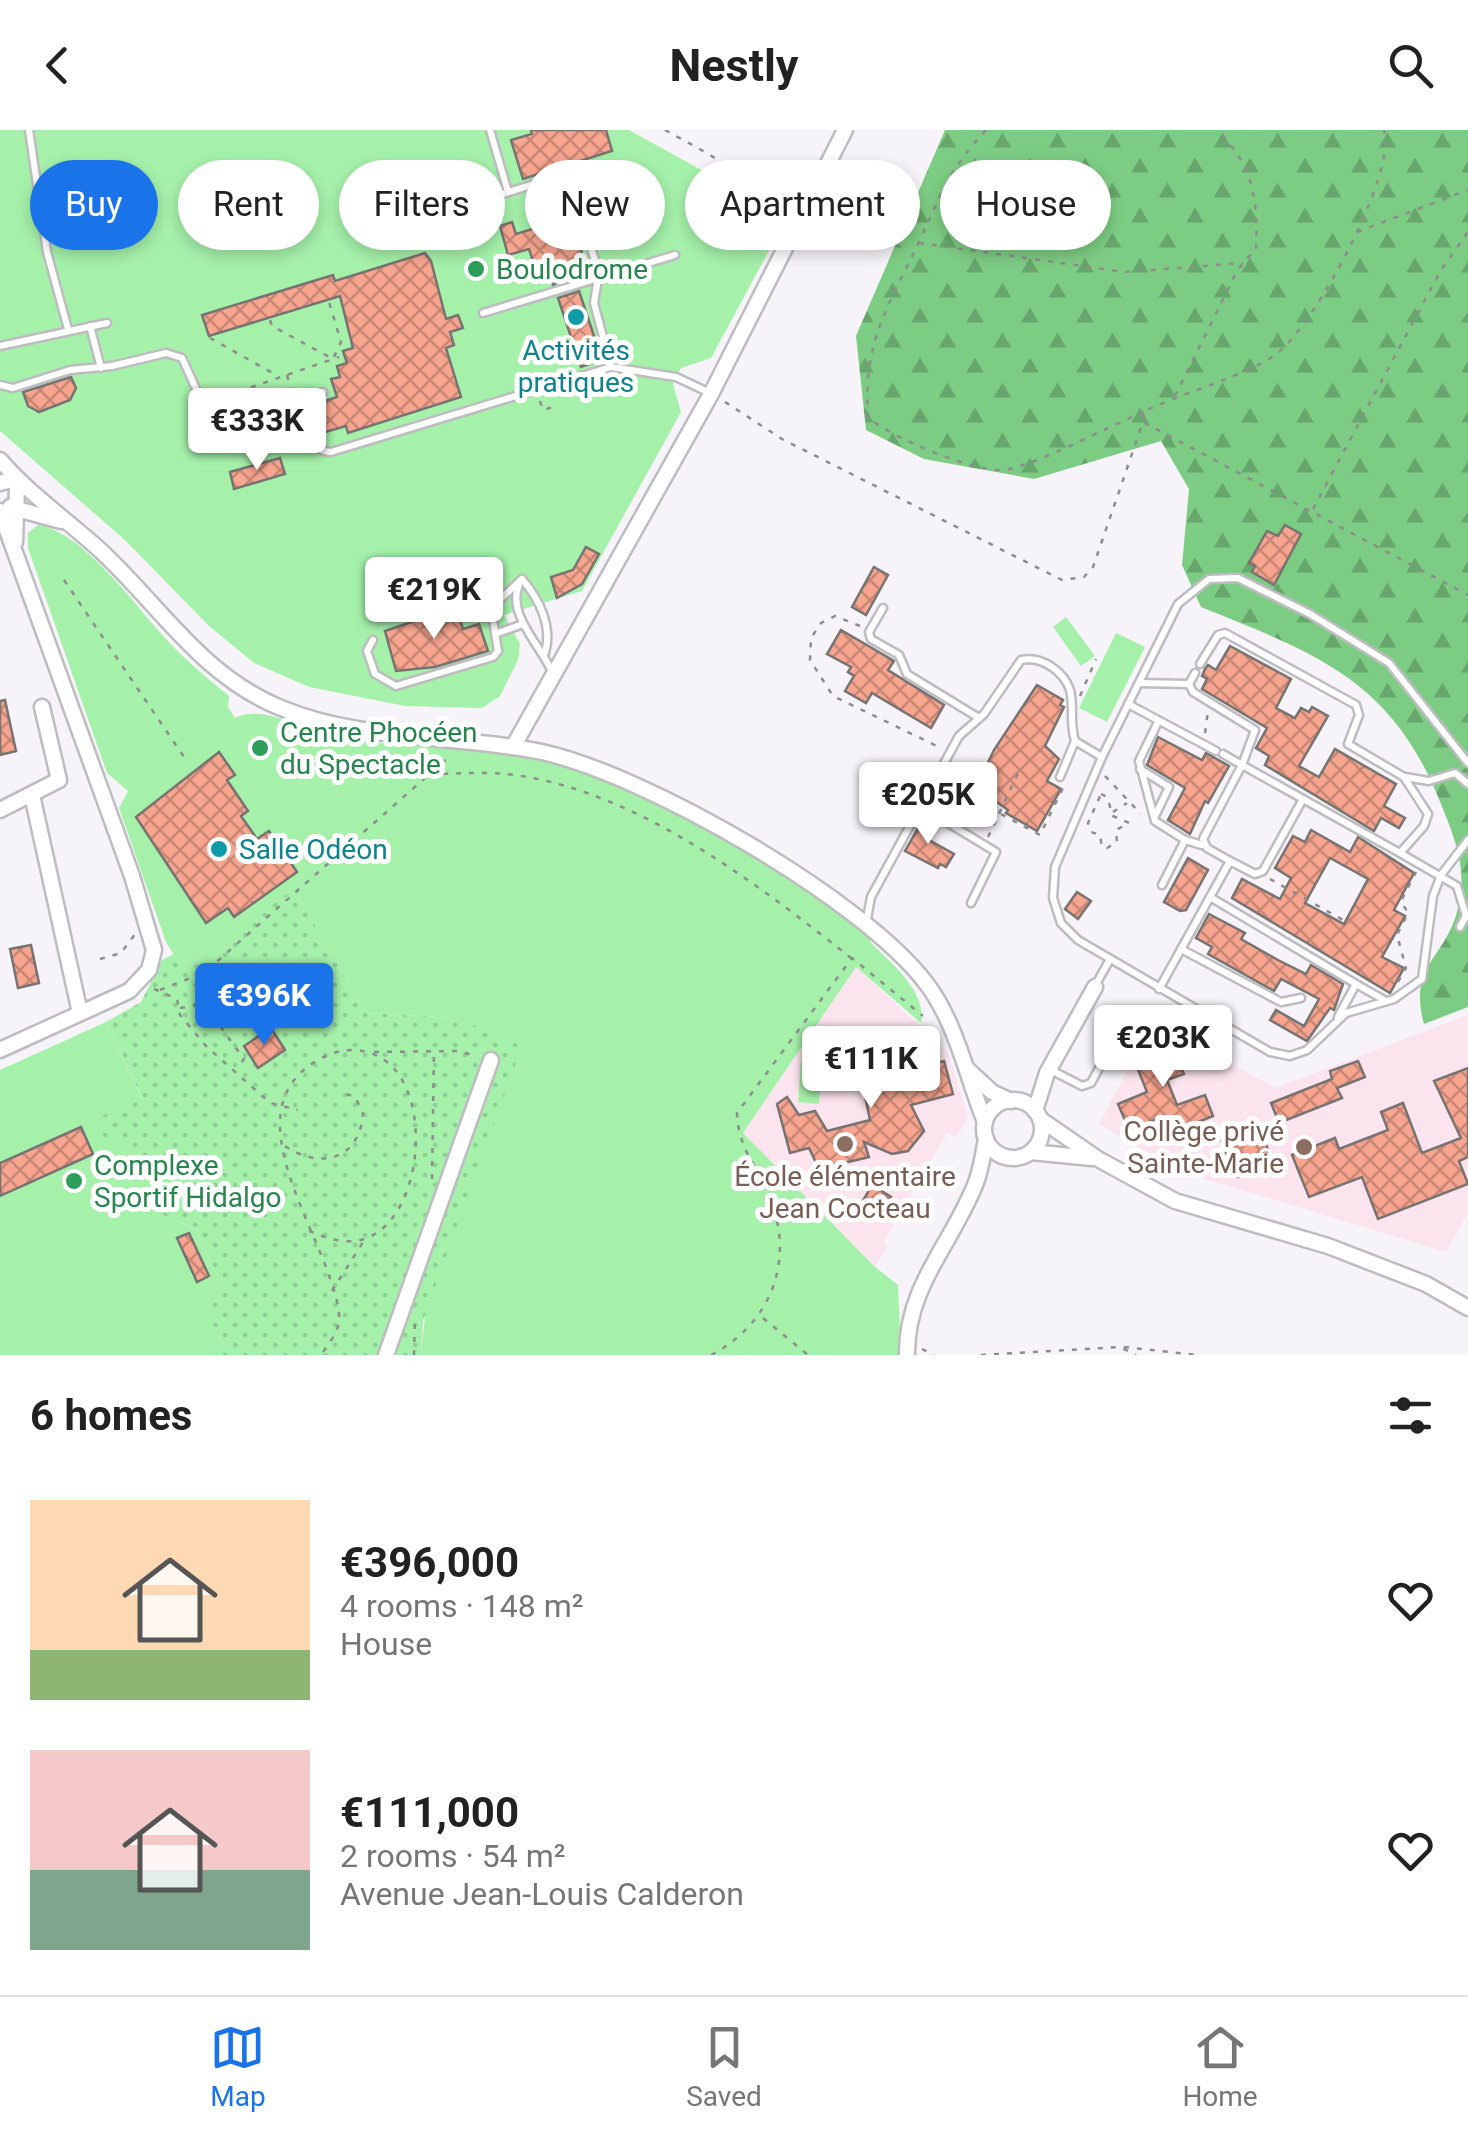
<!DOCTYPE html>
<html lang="en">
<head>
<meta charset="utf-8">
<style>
	:root { --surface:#fff; --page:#f2f2f2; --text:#222; --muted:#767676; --line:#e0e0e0; --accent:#1a73e8 }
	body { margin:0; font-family:Roboto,sans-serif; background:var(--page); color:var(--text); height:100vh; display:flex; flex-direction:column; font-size:38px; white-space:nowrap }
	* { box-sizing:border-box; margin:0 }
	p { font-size:32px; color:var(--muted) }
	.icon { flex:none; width:55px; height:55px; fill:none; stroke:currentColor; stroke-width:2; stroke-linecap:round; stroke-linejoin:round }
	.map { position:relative; height:1225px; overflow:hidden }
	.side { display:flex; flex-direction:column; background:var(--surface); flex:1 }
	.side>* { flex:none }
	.hud { position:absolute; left:30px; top:30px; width:1410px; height:90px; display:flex; gap:20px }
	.price { position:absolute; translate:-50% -85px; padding:0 22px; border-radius:10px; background:#fff; color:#222; font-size:32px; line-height:65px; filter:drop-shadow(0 2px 5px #0008) }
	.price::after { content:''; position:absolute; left:50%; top:60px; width:30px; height:22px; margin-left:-15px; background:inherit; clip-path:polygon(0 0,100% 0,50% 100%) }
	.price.current { background:var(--accent); color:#fff }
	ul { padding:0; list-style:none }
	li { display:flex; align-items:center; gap:30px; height:250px; padding:0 30px }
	li span { display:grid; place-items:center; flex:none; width:280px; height:200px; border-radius:0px; color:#555 }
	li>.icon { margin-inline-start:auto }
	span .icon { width:120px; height:120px; fill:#fffc; stroke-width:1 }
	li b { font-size:42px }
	h2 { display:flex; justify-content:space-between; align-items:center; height:120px; padding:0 30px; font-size:42px }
	.pill { padding:0 35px; border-radius:45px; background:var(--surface); box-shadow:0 5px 15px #0003; font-size:35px; line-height:90px }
	.pill.current { background:var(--accent); color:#fff }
	header { display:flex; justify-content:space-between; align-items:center; height:130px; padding:0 30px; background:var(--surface); font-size:45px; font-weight:700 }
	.tab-bar { display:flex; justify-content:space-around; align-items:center; height:140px; border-top:2px solid var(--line); background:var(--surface); font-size:28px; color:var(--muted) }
	.tab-bar a { display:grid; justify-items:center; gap:5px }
	.tab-bar .current { color:var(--accent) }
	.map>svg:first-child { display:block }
	.education { fill:#fce4ee }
	.green { fill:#a5f1aa }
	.forest { fill:url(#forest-firs) }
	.park { fill:url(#park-dots) }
	.building { fill:url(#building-cross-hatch); stroke:#777372; stroke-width:2.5; fill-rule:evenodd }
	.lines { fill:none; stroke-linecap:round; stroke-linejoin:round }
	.lane-casing { stroke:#bdbcc0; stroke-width:11 }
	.street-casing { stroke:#bdbcc0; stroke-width:19 }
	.path { stroke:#8d8c8e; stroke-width:2.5; stroke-dasharray:5 8; stroke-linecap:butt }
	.lane { stroke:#fff; stroke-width:6 }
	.street { stroke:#fff; stroke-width:14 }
	.leisure-dot { fill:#2e9e5b; stroke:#fff; stroke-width:4 }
	.culture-dot { fill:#0f9aa8; stroke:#fff; stroke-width:4 }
	.education-dot { fill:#8d6e63; stroke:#fff; stroke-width:4 }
	.labels { text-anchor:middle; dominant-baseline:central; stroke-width:10; stroke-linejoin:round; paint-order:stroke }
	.leisure-label { font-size:28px; fill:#27864d; stroke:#fff; text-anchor:start }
	.culture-label { font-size:28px; fill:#0d838f; stroke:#fff }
	.education-label { font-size:28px; fill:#785e54; stroke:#fff; text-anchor:end }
</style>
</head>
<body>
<header><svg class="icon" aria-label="back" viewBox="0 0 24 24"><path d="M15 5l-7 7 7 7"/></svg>Nestly<svg class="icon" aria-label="search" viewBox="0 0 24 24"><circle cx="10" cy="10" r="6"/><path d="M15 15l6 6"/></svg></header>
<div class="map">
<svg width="1468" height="1225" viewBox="0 0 1468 1225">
	<defs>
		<pattern id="forest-firs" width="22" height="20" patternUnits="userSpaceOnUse" patternTransform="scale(2.5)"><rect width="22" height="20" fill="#7dcc83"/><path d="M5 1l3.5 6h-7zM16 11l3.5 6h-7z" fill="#67a66c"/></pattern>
		<pattern id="park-dots" width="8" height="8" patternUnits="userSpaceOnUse" patternTransform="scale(2.5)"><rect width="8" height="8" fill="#a5f1aa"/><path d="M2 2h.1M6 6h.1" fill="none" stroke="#8ecf93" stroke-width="1.8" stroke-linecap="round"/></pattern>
		<pattern id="building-cross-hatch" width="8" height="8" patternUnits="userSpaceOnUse" patternTransform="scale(2.5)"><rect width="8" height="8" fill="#f7a58f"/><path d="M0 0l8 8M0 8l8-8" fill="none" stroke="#c88775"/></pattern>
	</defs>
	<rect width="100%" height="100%" fill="#f6f4f8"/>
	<g class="education">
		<path d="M856 837 948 922 968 987 956 1007 947 1003 884 1110 887 1117 875 1137 743 1003Z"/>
		<path d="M1468 885V1083L1446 1122 1179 1041 1099 994 1154 891 1275 958Z"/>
	</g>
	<g class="green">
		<path d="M0 0H629L761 73 772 115 711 228 681 238 673 254 681 282 582 461 504 485 520 514 518 530 500 566 482 578 405 576 309 557 254 533 209 496 125 410 0 301Z"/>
		<path d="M38 395C83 402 135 475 165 508 185 530 206 547 229 566L228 577 235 588C262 573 305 601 335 607 410 619 488 617 562 635 669 661 784 743 873 809L870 812C890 832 927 861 921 893L856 837 743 1003 874 1136 898 1155 901 1225H421L456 888 366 883 293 760 185 843 166 812 119 678 128 661 107 643 28 418V403Z"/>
		<path d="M1066 487 1095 526 1081 536 1053 497Z"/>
		<path d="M1116 503 1145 517 1107 592 1079 578Z"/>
		<path d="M106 892 142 969 96 989 127 1007 164 1086 195 1098 220 1151 206 1177 223 1215 220 1225H0V940Z"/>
		<path d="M801 931 822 932 819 974 798 972Z"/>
	</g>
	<path class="forest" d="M945 0H1468V877L1424 894C1408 836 1444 829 1457 782 1468 743 1457 714 1443 679 1394 551 1320 525 1201 477L1182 435 1189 359 1161 311 1034 349 924 329 866 300 856 206Z"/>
	<path class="park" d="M293 759 366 883 456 888 522 916 423 1191 421 1225H220L223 1214 205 1177 220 1151 195 1098 164 1086 127 1008 108 1015 95 989 142 968 106 892 141 872 162 830 174 824 186 842Z"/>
	<g class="building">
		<path d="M531 0H606L612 21 523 49 511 10 532 4Z"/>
		<path d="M566 75 587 138 553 155 552 149 540 153 529 119 508 125 500 96 512 92 516 104 556 92 552 79Z"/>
		<path d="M425 123 431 131 446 189 458 185 463 198 450 202 454 215 446 218 461 267 348 303 346 296 322 303 313 275 337 267 331 249 340 247 337 236 347 233 343 221 353 218 340 166 209 206 202 185 333 145 335 151Z"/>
		<path d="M579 161 602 230 581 237 558 168Z"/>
		<path d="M71 247 76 258 70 270 39 282 28 276 23 262Z"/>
		<path d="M280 328 285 344 234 359 230 342Z"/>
		<path d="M1285 395 1301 404 1274 455 1252 442 1255 436 1249 433 1267 401 1278 406Z"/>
		<path d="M586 417 599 424 582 454 557 468 551 447 573 440Z"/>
		<path d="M874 437 888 445 866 485 852 477Z"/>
		<path d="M455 477 463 499 479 494 488 521 435 537 396 541 385 501Z"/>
		<path d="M841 500 894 531 888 540 944 575 931 598 872 563 866 573 845 561 854 546 848 542 851 537 827 524Z"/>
		<path d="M1230 516 1291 549 1276 578 1295 588 1301 578 1309 582 1312 577 1328 586 1299 636 1319 647 1335 619 1396 654 1384 676 1405 688 1399 698 1381 688 1374 701 1265 635 1269 626 1256 618 1267 598 1202 559 1207 549 1202 546 1205 539 1208 535 1216 540Z"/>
		<path d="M1037 555 1063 570 1060 575 1064 577 1045 616 1059 629 1047 651 1061 659 1037 701 1006 683 1008 680 990 667 987 672 972 665 994 620Z"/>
		<path d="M5 570 16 621 0 625V571Z"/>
		<path d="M1158 607 1202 630 1206 623 1229 636 1208 673 1205 671 1190 704 1168 690 1185 658 1147 635Z"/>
		<path d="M219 622 235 645 227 650 248 681 241 686 257 709 269 701 297 742 234 787 228 778 206 793 136 687Z"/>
		<path d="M932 691 937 694 929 710 954 724 946 737 940 734 938 738 905 721 921 693Z"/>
		<path d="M1311 700 1350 722 1358 707 1414 743 1394 780 1405 786 1382 827 1404 838 1390 863 1232 768 1242 749 1280 769 1291 748 1275 738 1293 706 1305 712ZM1330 728 1368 749 1344 794 1305 773Z"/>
		<path d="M1188 728 1208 740 1186 780 1180 781 1164 772Z"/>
		<path d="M1077 762 1091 771 1078 789 1065 779Z"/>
		<path d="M1209 784 1245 803 1241 809 1278 830 1306 844 1311 835 1343 854 1334 880 1330 878 1307 911 1270 890 1276 880 1304 896 1319 869 1281 849 1274 861 1208 824 1212 817 1196 808Z"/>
		<path d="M31 815 39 853 18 858 10 819Z"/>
		<path d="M1154 891 1184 907 1175 924 1184 944 1167 950 1177 975 1205 965 1213 986 1164 1006 1157 989 1129 1000 1118 974 1147 962 1137 937 1173 923 1144 907Z"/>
		<path d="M271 898 285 920 258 938 244 916Z"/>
		<path d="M870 904 877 913 893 918 899 943 944 931 953 964 911 975 924 1001 908 1021 892 1024 864 1012 869 1027 819 1039 809 1018 790 1023 777 974 787 967 799 985 815 981 827 1001 870 990 857 928 864 926 860 910Z"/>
		<path d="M1358 931 1365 947 1337 958 1342 968 1279 993 1271 973 1332 949 1330 941Z"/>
		<path d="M1468 938V1027L1459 1031 1468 1054 1378 1089 1362 1047 1309 1067 1292 1025 1335 1008 1339 1019 1388 1000 1381 982 1403 973 1422 1023 1461 1008 1434 951Z"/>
		<path d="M1259 996 1273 1033 1237 1047 1220 1044 1215 1030 1227 1025 1221 1010Z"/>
		<path d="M81 997 93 1024 0 1066V1033Z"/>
		<path d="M872 1055 891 1067 880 1085 861 1074Z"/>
		<path d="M189 1103 209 1146 197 1152 177 1108Z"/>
	</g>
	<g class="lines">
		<defs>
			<g id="lane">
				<path d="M29 0 47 122 68 199"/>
				<path d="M490 0 508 62"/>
				<path d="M412 105 476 89 496 66 541 52 551 49 571 59 599 142 594 173 611 237"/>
				<path d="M483 183 675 125"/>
				<path d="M90 196 101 238"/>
				<path d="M0 216 107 193"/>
				<path d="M0 255 13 258 70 240 112 236 166 223 182 228 203 274 225 288 323 262"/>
				<path d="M294 271C301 293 303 320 331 322L611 237 676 247 710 263"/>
				<path d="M522 449C539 469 553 496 545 523"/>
				<path d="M519 455C506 484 542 517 552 542"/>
				<path d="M883 478 869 502 871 509 899 525 907 544 979 588"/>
				<path d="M495 504 523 494"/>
				<path d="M373 510 367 521 375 544 396 556 493 527 498 521 491 478 522 449"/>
				<path d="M1195 543 1189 554 1193 562 1255 600 1242 635 1223 624"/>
				<path d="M1139 553 1189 554"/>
				<path d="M1128 574 1216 621"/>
				<path d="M1158 592 1139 631 1155 691 1185 710 1202 715"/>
				<path d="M1468 633 1389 533 1310 484 1238 448 1209 449 1178 474 1102 627 1055 737 1053 768 1061 793 1078 810 1270 922 1290 926 1307 920 1346 883 1394 869 1422 849 1433 766 1441 745 1468 710"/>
				<path d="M1140 639 1169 657 1155 686"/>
				<path d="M1060 647 1075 611"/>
				<path d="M1405 647 1429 651 1455 643 1468 654"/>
				<path d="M920 676 996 722 971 773"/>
				<path d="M935 685 959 663"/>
				<path d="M1400 723 1457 756 1466 786 1460 797"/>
				<path d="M1230 731 1255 744 1263 741 1303 669"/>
				<path d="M1162 755 1185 710"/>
				<path d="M1210 767 1356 854"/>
				<path d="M866 794 871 767 959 606 984 584 1021 530C1033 528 1041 530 1052 537 1083 559 1066 581 1075 611L1102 627"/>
				<path d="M1181 819 1281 872 1301 868"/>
				<path d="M1095 856 1109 831"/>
				<path d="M1159 859 1230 731 1207 718 1203 709 1242 635 1400 723 1424 696 1428 684 1404 647 1348 614 1359 585 1356 575 1225 503 1218 505 1200 534"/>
				<path d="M1338 887 1356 854 1386 871"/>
				<path d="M1049 939 1082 956 1091 953 1128 885"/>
			</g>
			<g id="street">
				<path d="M0 330C29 364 67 390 101 421 161 477 202 546 281 578 363 612 456 604 542 622 646 645 861 768 926 853 956 892 967 947 985 992"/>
				<path d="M0 353 15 349 17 358 15 412"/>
				<path d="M10 377 61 391"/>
				<path d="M0 381 132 746 154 820 149 840 129 861 0 920"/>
				<path d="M513 617 711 264 845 0"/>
				<path d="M32 665 80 883"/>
				<path d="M0 680 59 650 42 577"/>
				<path d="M967 939 992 962 1011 971"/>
				<circle cx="1013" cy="999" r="29"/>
				<path d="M1035 981 1047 943 1095 857"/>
				<path d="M1040 989 1098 1029 1175 1071 1328 1116 1426 1154 1468 1178"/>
				<path d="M1031 1022 1092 1028"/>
				<path d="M386 1225 491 930"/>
				<path d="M907 1225C906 1157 951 1115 975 1055 981 1041 983 1024 986 1009"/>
			</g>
		</defs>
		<use href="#lane" class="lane-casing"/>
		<use href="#street" class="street-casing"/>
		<g class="path">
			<path d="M665 0C710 25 755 45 779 93"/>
			<path d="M986 0C948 41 942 63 919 112 888 178 863 210 868 287 889 307 983 347 1010 339 1055 326 1101 300 1145 281"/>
			<path d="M1357 102 1468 60"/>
			<path d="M919 113 1125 142 1243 133"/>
			<path d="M270 190 272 196 333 229 341 212 329 172"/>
			<path d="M210 208 278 246"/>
			<path d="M287 245 291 260"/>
			<path d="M1175 266 1238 139 1256 119C1258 71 1254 36 1217 0"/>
			<path d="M214 270 339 227"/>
			<path d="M540 271 543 280 557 276"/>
			<path d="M725 272 782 309 1062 450 1084 447 1093 437 1143 292 1468 465"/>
			<path d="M1143 290 1145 281C1185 262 1234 250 1272 227 1311 204 1398 42 1384 0"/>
			<path d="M1313 379 1441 140 1468 102"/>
			<path d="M64 450 184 627"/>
			<path d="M860 496 835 486 821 493 811 508 810 530 833 566 941 618"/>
			<path d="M1080 566 1096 529"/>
			<path d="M1205 603 1208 581"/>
			<path d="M430 644C459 644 485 641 515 645 638 662 756 753 851 828"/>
			<path d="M1105 646 1141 684"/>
			<path d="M1101 664 1107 667 1113 686 1129 693 1116 700 1117 712 1107 718 1102 717 1100 705 1091 702 1088 693Z"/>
			<path d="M1113 682 1127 673"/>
			<path d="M1001 684 1040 705 1063 658"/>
			<path d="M988 707 1018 643"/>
			<path d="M1270 749 1343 790"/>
			<path d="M100 829 121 823 135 804"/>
			<path d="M1398 852 1406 838 1397 805 1408 783 1401 771 1416 742"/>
			<path d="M154 859 177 869 180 885 206 916 270 973 298 980"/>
			<path d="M160 860 205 842 450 626"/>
			<path d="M180 878 204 874 244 929 238 937"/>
			<path d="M374 922 459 921 475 926"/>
			<path d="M285 1016C320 1040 360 1030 363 983L355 967 343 963"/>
			<path d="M432 1049 434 921"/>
			<path d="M309 1101C323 1106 338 1113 354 1111 421 1105 438 965 383 929 365 918 345 917 326 926 219 976 331 1108 339 1184 341 1200 329 1213 321 1225"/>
			<path d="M332 1161 365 1109"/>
			<path d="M763 1188 808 1225"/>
			<path d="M1124 1217 1197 1225"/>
			<path d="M922 1219 934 1225"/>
			<path d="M414 1225 415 1187"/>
			<path d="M711 1225C773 1193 797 1126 767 1061 754 1032 738 1016 737 983L852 828 923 886"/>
			<path d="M981 1225 1120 1217 1136 1225"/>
		</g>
		<use href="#lane" class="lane"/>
		<use href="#street" class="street"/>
	</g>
	<g class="leisure-dot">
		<circle cx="476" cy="139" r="10"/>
		<circle cx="260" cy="618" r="10"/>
		<circle cx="74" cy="1051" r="10"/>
	</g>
	<g class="culture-dot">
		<circle cx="576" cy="187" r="10"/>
		<circle cx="219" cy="719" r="10"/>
	</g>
	<g class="education-dot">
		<circle cx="845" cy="1014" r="10"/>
		<circle cx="1304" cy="1017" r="10"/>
	</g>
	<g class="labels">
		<g class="leisure-label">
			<text x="496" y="139">Boulodrome</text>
			<text x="280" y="602">Centre Phocéen<tspan x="280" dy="32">du Spectacle</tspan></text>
			<text x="94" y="1035">Complexe<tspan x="94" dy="32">Sportif Hidalgo</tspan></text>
		</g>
		<g class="culture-label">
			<text x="576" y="220">Activités<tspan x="576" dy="32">pratiques</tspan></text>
			<text x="239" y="719" text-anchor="start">Salle Odéon</text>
		</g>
		<g class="education-label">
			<text x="1284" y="1001">Collège privé<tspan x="1284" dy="32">Sainte-Marie</tspan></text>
			<text x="845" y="1046" text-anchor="middle">École élémentaire<tspan x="845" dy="32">Jean Cocteau</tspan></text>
		</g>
	</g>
</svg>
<b class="price" style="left:257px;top:343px">€333K</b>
<b class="price" style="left:434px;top:512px">€219K</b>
<b class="price" style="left:928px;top:717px">€205K</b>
<b class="price current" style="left:264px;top:918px">€396K</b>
<b class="price" style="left:1163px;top:960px">€203K</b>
<b class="price" style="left:871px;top:981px">€111K</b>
<div class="hud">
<a class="pill current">Buy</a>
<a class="pill">Rent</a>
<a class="pill">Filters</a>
<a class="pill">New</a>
<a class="pill">Apartment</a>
<a class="pill">House</a>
</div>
</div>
<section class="side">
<h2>6 homes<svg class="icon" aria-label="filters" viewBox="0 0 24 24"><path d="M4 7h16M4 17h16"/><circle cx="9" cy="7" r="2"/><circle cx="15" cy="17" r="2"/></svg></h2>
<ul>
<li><span style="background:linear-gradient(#ffd9b3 75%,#8fb573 0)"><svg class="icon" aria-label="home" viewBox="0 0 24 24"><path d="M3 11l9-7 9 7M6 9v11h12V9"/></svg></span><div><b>€396,000</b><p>4 rooms · 148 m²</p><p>House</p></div><svg class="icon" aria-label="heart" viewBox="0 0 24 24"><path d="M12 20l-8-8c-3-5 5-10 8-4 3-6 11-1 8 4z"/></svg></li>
<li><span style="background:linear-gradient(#f6c9c9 60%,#7fa58c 0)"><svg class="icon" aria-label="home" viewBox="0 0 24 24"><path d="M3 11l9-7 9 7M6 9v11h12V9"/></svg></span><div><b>€111,000</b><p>2 rooms · 54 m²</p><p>Avenue Jean-Louis Calderon</p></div><svg class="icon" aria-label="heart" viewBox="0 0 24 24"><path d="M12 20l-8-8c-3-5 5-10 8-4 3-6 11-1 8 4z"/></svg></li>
</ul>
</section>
<nav class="tab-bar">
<a class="current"><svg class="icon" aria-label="map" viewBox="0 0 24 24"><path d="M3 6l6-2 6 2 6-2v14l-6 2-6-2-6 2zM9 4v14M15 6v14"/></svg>Map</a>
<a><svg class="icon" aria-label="saved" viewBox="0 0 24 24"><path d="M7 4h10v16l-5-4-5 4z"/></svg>Saved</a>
<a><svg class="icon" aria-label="home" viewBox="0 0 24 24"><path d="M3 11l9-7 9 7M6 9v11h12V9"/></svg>Home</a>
</nav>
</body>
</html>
